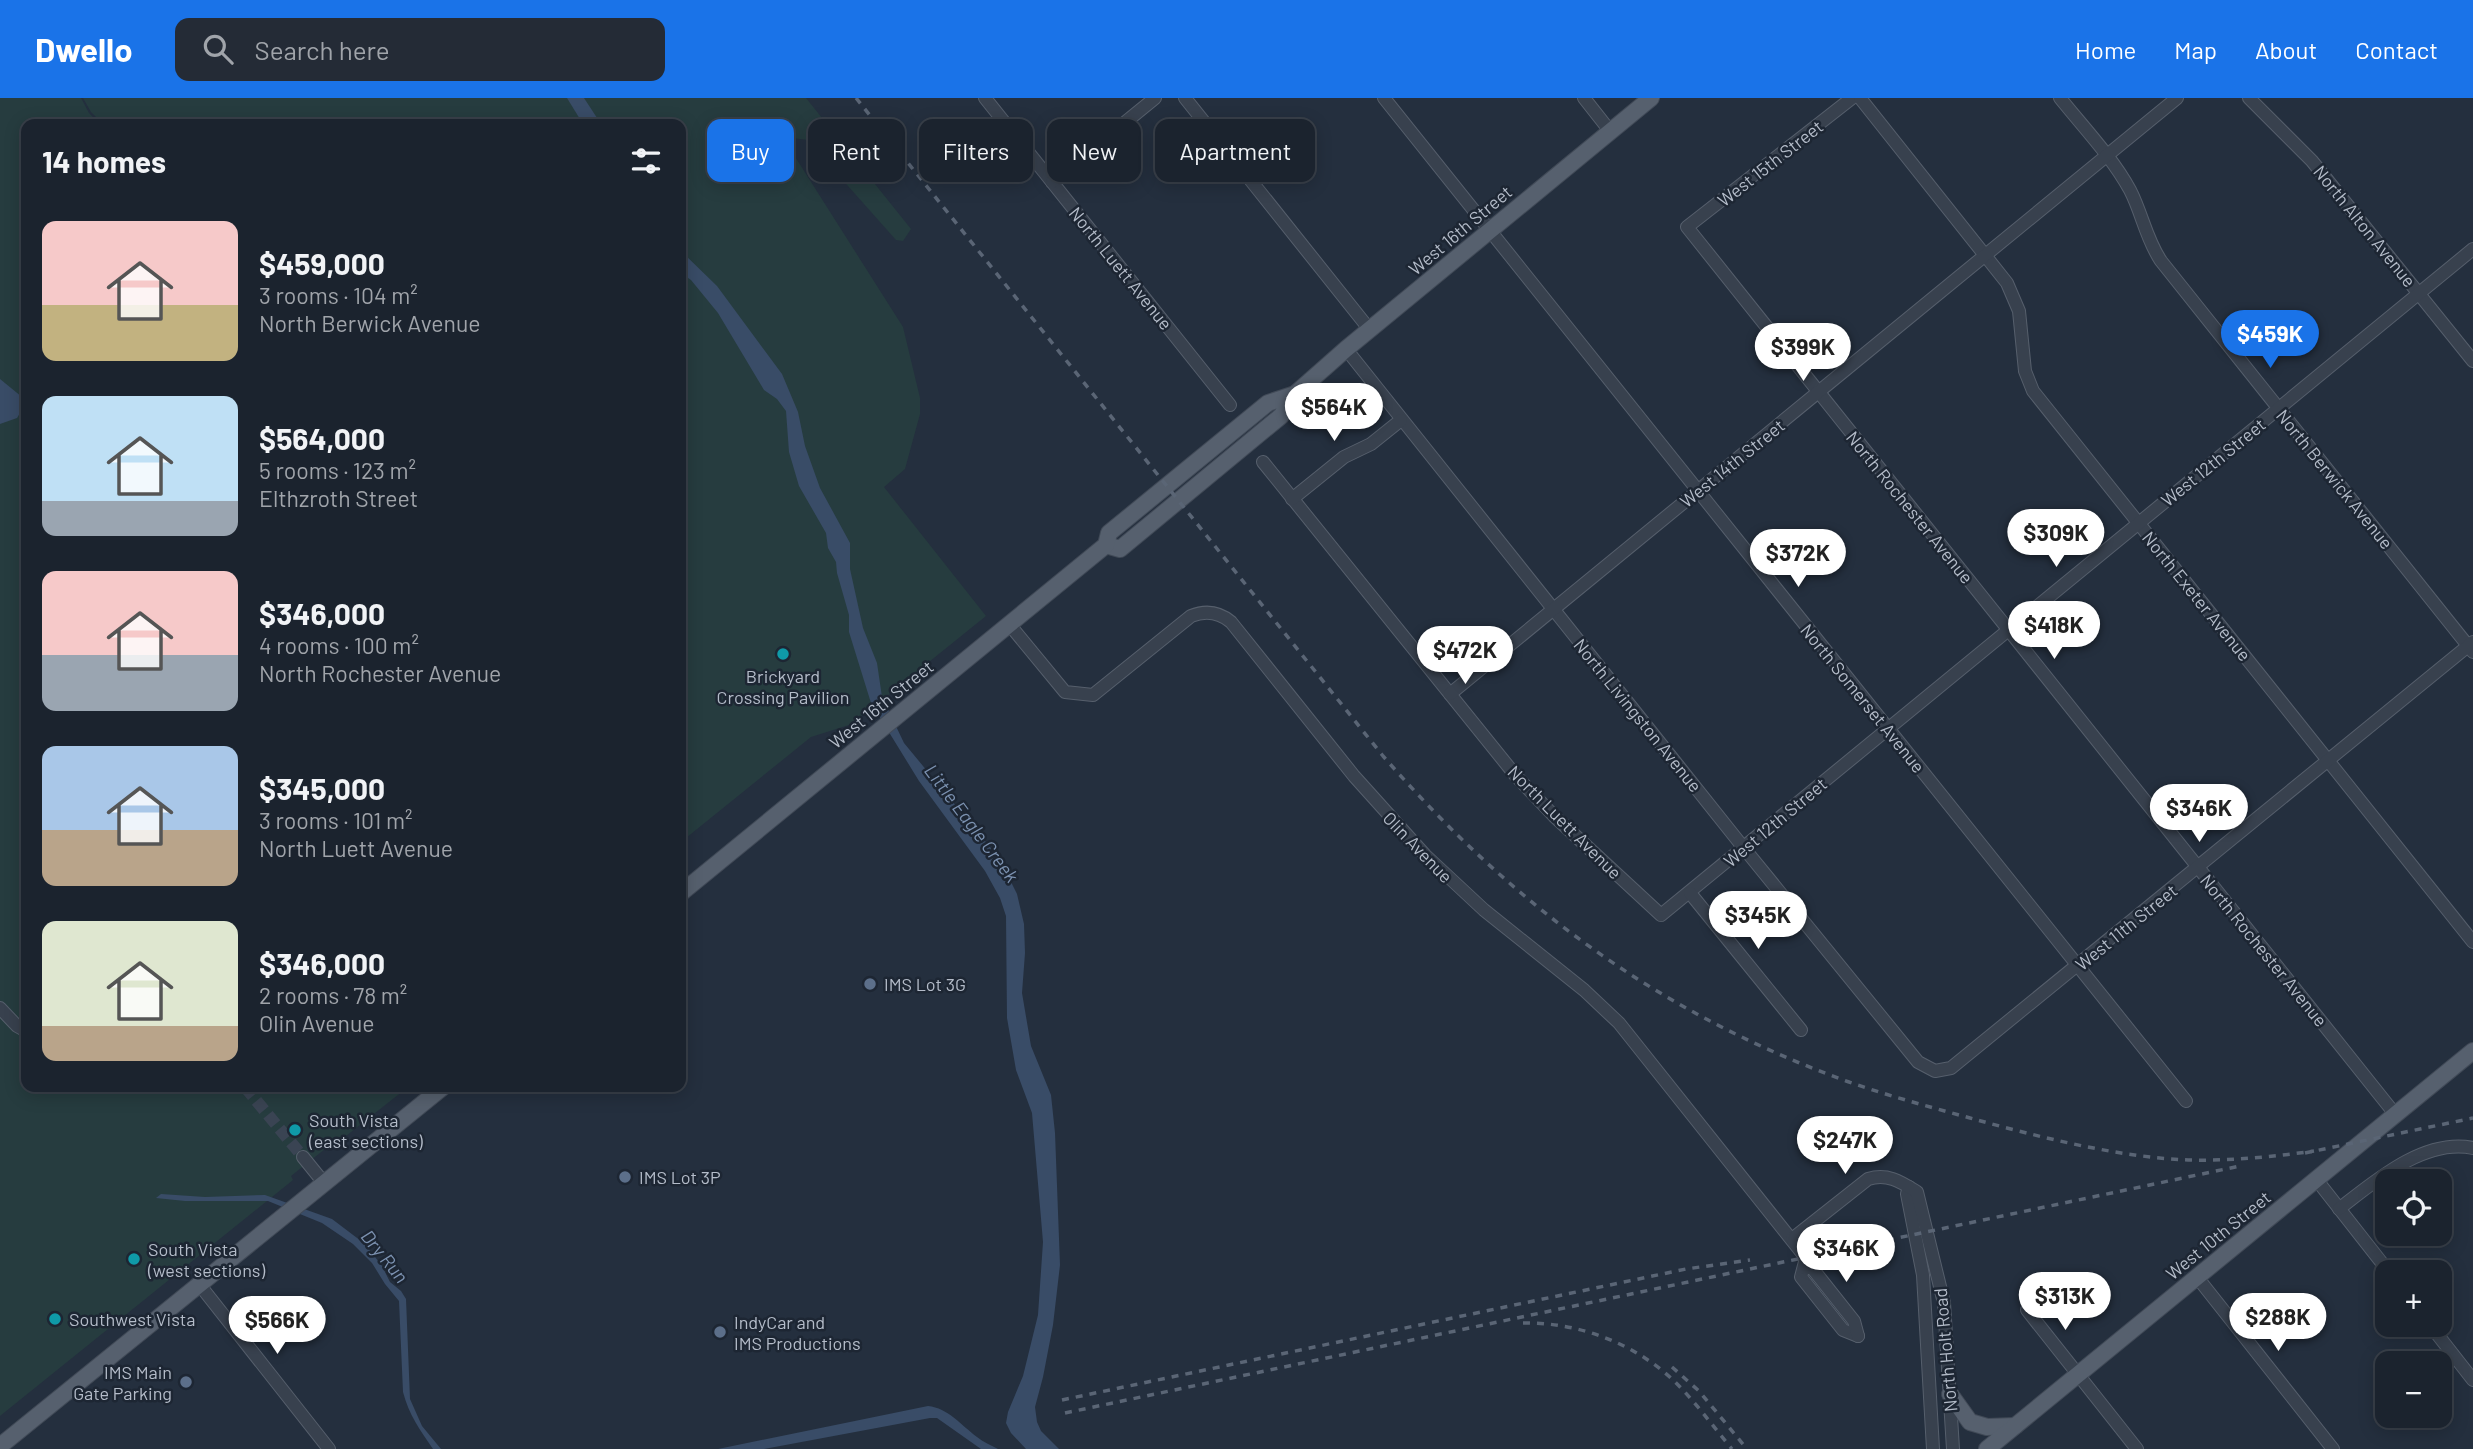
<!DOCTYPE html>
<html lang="en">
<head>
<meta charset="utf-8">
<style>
	:root { --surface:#1b232e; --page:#242b36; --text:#f1f3f6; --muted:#a0a4aa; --line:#39404a; --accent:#1a73e8 }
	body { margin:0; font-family:Barlow,sans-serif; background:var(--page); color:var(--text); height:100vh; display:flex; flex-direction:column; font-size:26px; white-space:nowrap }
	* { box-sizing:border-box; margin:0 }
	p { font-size:23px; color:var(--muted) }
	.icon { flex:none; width:38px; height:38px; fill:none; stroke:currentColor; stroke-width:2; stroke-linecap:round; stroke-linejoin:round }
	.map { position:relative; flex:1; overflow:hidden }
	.sheet { position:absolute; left:21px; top:21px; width:665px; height:973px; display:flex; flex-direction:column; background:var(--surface); border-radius:14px; box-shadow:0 4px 18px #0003,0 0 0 2px var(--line) }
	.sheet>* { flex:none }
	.hud { position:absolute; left:707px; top:21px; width:665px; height:63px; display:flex; gap:14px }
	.controls { position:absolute; left:2375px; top:1071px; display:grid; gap:14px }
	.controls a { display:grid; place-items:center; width:77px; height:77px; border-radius:14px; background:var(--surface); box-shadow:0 4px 18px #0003,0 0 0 2px var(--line); font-size:35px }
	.price { position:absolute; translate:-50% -60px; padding:0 16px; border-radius:24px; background:#fff; color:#222; font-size:23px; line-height:46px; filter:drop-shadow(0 2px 4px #0008) }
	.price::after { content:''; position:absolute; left:50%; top:42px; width:21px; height:16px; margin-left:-10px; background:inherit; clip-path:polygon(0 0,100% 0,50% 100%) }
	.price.selected { background:var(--accent); color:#fff }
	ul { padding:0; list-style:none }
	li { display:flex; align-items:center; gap:21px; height:175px; padding:0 21px }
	li span { display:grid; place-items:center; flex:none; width:196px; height:140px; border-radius:14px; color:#555 }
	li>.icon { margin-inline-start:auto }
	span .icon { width:84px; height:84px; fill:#fffc; stroke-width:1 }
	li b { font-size:30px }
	h2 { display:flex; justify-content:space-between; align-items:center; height:84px; padding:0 21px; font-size:30px }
	.pill { padding:0 24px; border-radius:14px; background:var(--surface); box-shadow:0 4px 18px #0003,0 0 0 2px var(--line); font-size:24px; line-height:63px }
	.pill.selected { background:var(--accent); color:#fff }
	header { display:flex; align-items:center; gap:42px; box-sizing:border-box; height:98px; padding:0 35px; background:var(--accent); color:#fff }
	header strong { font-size:33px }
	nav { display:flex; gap:38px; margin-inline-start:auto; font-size:24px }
	.search { width:490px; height:63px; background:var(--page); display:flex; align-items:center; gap:18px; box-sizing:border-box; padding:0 24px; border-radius:14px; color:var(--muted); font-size:26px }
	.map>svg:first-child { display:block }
	.green { fill:#263c3f }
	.water { fill:#394c67 }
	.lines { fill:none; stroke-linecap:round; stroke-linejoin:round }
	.minor-tunnel { stroke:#3a4453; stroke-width:12; stroke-dasharray:12 6; stroke-linecap:butt }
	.minor-casing { stroke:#565f6c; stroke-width:14 }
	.major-casing { stroke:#414a57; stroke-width:18 }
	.minor { stroke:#38414e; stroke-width:12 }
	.major { stroke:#56606e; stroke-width:16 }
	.rail { stroke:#5a6575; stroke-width:3.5; stroke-dasharray:7 7; stroke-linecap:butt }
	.culture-dot { fill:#0f9aa8; stroke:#1d2633; stroke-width:2.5 }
	.service-dot { fill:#5c6f8a; stroke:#1d2633; stroke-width:2.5 }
	.labels { text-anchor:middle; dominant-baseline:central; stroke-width:5; stroke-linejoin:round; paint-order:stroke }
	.street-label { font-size:18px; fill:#b4bcc9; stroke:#1d2633 }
	.poi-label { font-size:18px; fill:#b4bcc9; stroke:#1d2633; text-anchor:start }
	.water-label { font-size:19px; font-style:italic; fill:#7c92b1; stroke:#1d2633 }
</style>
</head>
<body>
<header>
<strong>Dwello</strong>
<div class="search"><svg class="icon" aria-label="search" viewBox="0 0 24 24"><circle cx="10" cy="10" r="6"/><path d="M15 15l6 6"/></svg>Search here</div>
<nav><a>Home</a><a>Map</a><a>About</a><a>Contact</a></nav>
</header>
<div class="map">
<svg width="2473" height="1351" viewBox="0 0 2473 1351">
	<rect width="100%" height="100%" fill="#242f3e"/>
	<g class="green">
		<path d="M0 0H81L89 15 100 26H26V989H408L327 1053 325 1051 291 1078 293 1082 0 1318Z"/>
		<path d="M83 0H806L911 131 903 143 896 142 832 70 816 48 808 42 792 40 777 22 773 24 903 229 920 300V316L905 371 884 389 986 518 852 626 811 639 681 744V26H103L91 14Z"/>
	</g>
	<g class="water">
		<path d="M567 0H584L601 26H583Z"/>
		<path d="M681 153 717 188 782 276 798 314 805 348 820 390 850 445V471L863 530 877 565 882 599 904 645 999 760 1017 796 1024 826 1025 855 1022 895 1031 948 1051 997 1055 1035 1060 1167 1053 1227 1043 1279 1035 1309 1037 1324 1041 1333 1059 1351H1026L1011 1335 1006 1325 1008 1314 1023 1278 1038 1217 1043 1144 1032 1015 1016 972 1007 920 1006 818 1000 800 985 773 919 683 871 605 849 534V517L837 475 836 464 828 450 826 435 799 388 789 354 786 313 777 301 764 292 718 215 691 182 681 175Z"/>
		<path d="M0 281 22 299 23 310 17 320 0 326Z"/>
		<path d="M161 1096 205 1099 265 1097 332 1121 365 1146 382 1168 390 1184 401 1193 406 1201 410 1301 422 1328 441 1351H433C420 1332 409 1317 403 1294L399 1203 385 1186 372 1165 353 1146 322 1125 268 1103H185L156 1100Z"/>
		<path d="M928 1308C948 1310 961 1327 977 1339 983 1344 991 1347 998 1351H981L937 1320H930L764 1351H718Z"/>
	</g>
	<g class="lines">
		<path class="minor-tunnel" d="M245 989 303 1059"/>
		<defs>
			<g id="minor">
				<path d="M985 0 1230 307"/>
				<path d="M1185 0 1370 232"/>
				<path d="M1384 0 2186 1003"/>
				<path d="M1584 0 1610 33"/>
				<path d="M1852 0 1687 129 2395 1016"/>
				<path d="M1860 0 2007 185 2019 213 2025 273 2033 293 2473 844"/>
				<path d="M2060 0C2084 30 2112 59 2130 92 2142 115 2146 141 2161 163L2473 554"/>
				<path d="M2249 0 2312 63 2473 263"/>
				<path d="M1052 84 1155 0"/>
				<path d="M1346 251 1743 749 1918 964 1935 973 1951 970 2473 544"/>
				<path d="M1263 364 1516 678 1554 718 1661 817 2473 151"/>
				<path d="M1292 401 1344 359 1371 346 1401 322"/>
				<path d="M1009 526 1065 594 1093 597 1191 518C1206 512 1219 514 1231 524L1354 678 1425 757 1484 812 1584 892 1619 925 1806 1160 1801 1179 1843 1232 1858 1238"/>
				<path d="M1450 596 2177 0"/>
				<path d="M1690 795 1801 932"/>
				<path d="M0 910 17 928 26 933"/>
				<path d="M303 1059 324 1085"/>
				<path d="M2316 1081 2389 1174"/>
				<path d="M1909 1089 1907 1096 1923 1177 1933 1351"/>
				<path d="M2339 1111C2375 1083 2424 1040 2473 1050"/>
				<path d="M1792 1141 1868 1081C1888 1075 1901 1084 1917 1094L1944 1205 1953 1351"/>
				<path d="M1804 1170H1812L1854 1223 1858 1238"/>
				<path d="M2197 1179 2333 1351"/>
				<path d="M199 1186 329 1351"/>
				<path d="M2027 1212 2137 1351"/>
				<path d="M2430 1227 2473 1282"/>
			</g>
			<g id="major">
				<path d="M1106 447 1120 451 1281 318 1295 296 1346 251 1651 0"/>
				<path d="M681 795 1106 447 1109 435 1268 305 1295 296"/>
				<path d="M1950 1296 1970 1324 1987 1329 2015 1328"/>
				<path d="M0 1348 443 989"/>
				<path d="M1987 1351 2473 953"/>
			</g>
		</defs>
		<use href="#minor" class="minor-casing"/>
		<use href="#major" class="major-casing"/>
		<use href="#minor" class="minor"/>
		<use href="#major" class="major"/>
		<g class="rail">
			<path d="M856 0 1383 658C1515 809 1660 916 1849 984 1889 998 1930 1009 1970 1020 2039 1039 2117 1059 2188 1062 2230 1063 2272 1059 2314 1053"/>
			<path d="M2305 1055 2473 1020"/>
			<path d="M1523 1225C1576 1224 1632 1244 1672 1281 1694 1302 1712 1327 1732 1351"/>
			<path d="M1672 1269 1699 1293 1747 1351"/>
			<path d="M1062 1302 1686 1171 1750 1162"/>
			<path d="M1065 1315 2240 1068"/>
		</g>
	</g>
	<g class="culture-dot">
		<circle cx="783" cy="556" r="7"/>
		<circle cx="295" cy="1032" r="7"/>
		<circle cx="134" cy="1161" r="7"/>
		<circle cx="55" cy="1221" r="7"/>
	</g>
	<g class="service-dot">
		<circle cx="870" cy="886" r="7"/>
		<circle cx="625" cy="1079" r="7"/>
		<circle cx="720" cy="1234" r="7"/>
		<circle cx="186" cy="1284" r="7"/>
	</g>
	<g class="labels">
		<g class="street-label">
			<text transform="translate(1770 65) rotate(-38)">West 15th Street</text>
			<text transform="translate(2365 128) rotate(51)">North Alton Avenue</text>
			<text transform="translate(1460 132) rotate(-40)">West 16th Street</text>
			<text transform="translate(1121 170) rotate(51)">North Luett Avenue</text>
			<text transform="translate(2213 364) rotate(-39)">West 12th Street</text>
			<text transform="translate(1732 365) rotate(-39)">West 14th Street</text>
			<text transform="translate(2335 381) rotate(51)">North Berwick Avenue</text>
			<text transform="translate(1910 409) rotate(51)">North Rochester Avenue</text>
			<text transform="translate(2197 498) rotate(51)">North Exeter Avenue</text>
			<text transform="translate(1863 600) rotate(51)">North Somerset Avenue</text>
			<text transform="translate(881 606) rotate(-39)">West 16th Street</text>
			<text transform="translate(1638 617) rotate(51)">North Livingston Avenue</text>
			<text transform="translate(1565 724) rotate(45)">North Luett Avenue</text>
			<text transform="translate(1775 724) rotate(-40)">West 12th Street</text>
			<text transform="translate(1418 749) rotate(46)">Olin Avenue</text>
			<text transform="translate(2126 829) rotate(-39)">West 11th Street</text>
			<text transform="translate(2264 852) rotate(51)">North Rochester Avenue</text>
			<text transform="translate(2218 1137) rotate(-39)">West 10th Street</text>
			<text transform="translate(1945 1252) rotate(-95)">North Holt Road</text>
		</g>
		<g class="poi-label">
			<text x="783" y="578" text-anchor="middle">Brickyard<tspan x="783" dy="21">Crossing Pavilion</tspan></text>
			<text x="884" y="886">IMS Lot 3G</text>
			<text x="309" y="1022">South Vista<tspan x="309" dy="21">(east sections)</tspan></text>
			<text x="639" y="1079">IMS Lot 3P</text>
			<text x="148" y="1151">South Vista<tspan x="148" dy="21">(west sections)</tspan></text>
			<text x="69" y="1221">Southwest Vista</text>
			<text x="734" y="1224">IndyCar and<tspan x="734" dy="21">IMS Productions</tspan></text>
			<text x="172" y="1274" text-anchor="end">IMS Main<tspan x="172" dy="21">Gate Parking</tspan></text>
		</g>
		<g class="water-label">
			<text transform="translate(972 725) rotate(53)">Little Eagle Creek</text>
			<text transform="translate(385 1158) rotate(51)">Dry Run</text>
		</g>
	</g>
</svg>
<div class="controls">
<a><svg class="icon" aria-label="locate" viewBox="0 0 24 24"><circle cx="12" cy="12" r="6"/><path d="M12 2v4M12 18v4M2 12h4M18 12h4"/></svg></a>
<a>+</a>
<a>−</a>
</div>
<b class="price selected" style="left:2270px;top:272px">$459K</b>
<b class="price" style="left:1803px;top:285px">$399K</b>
<b class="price" style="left:1334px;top:345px">$564K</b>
<b class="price" style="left:2056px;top:471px">$309K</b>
<b class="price" style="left:1798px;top:491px">$372K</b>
<b class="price" style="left:2054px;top:563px">$418K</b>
<b class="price" style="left:1465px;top:588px">$472K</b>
<b class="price" style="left:2199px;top:746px">$346K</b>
<b class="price" style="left:1758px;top:853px">$345K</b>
<b class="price" style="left:1845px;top:1078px">$247K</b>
<b class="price" style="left:1846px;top:1186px">$346K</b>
<b class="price" style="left:2065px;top:1234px">$313K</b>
<b class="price" style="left:2278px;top:1255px">$288K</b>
<b class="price" style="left:277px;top:1258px">$566K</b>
<div class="hud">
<a class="pill selected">Buy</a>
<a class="pill">Rent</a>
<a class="pill">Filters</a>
<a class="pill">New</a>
<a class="pill">Apartment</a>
</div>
<section class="sheet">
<h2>14 homes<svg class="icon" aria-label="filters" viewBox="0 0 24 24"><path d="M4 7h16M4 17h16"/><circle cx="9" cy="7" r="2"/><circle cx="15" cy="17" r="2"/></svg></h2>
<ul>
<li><span style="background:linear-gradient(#f6c9c9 60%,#c2b280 0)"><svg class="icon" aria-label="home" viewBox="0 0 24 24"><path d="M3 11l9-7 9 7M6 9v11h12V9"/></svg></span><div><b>$459,000</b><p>3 rooms · 104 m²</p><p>North Berwick Avenue</p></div></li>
<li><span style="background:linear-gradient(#bfe0f5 75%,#9aa5b1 0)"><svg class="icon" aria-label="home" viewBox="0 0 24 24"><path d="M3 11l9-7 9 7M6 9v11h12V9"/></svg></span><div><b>$564,000</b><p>5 rooms · 123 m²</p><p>Elthzroth Street</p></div></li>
<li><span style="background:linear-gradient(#f6c9c9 60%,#9aa5b1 0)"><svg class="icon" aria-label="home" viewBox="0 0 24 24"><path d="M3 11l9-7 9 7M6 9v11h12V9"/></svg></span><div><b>$346,000</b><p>4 rooms · 100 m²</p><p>North Rochester Avenue</p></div></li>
<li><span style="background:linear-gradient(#a9c7e8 60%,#b9a48a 0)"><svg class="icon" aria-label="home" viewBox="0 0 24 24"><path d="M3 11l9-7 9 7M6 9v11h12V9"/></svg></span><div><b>$345,000</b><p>3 rooms · 101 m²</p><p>North Luett Avenue</p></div></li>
<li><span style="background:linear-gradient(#dfe7d0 75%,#b9a48a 0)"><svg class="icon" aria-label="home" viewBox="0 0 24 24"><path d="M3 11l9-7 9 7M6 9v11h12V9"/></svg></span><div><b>$346,000</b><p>2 rooms · 78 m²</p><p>Olin Avenue</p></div></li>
</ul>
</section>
</div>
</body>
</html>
